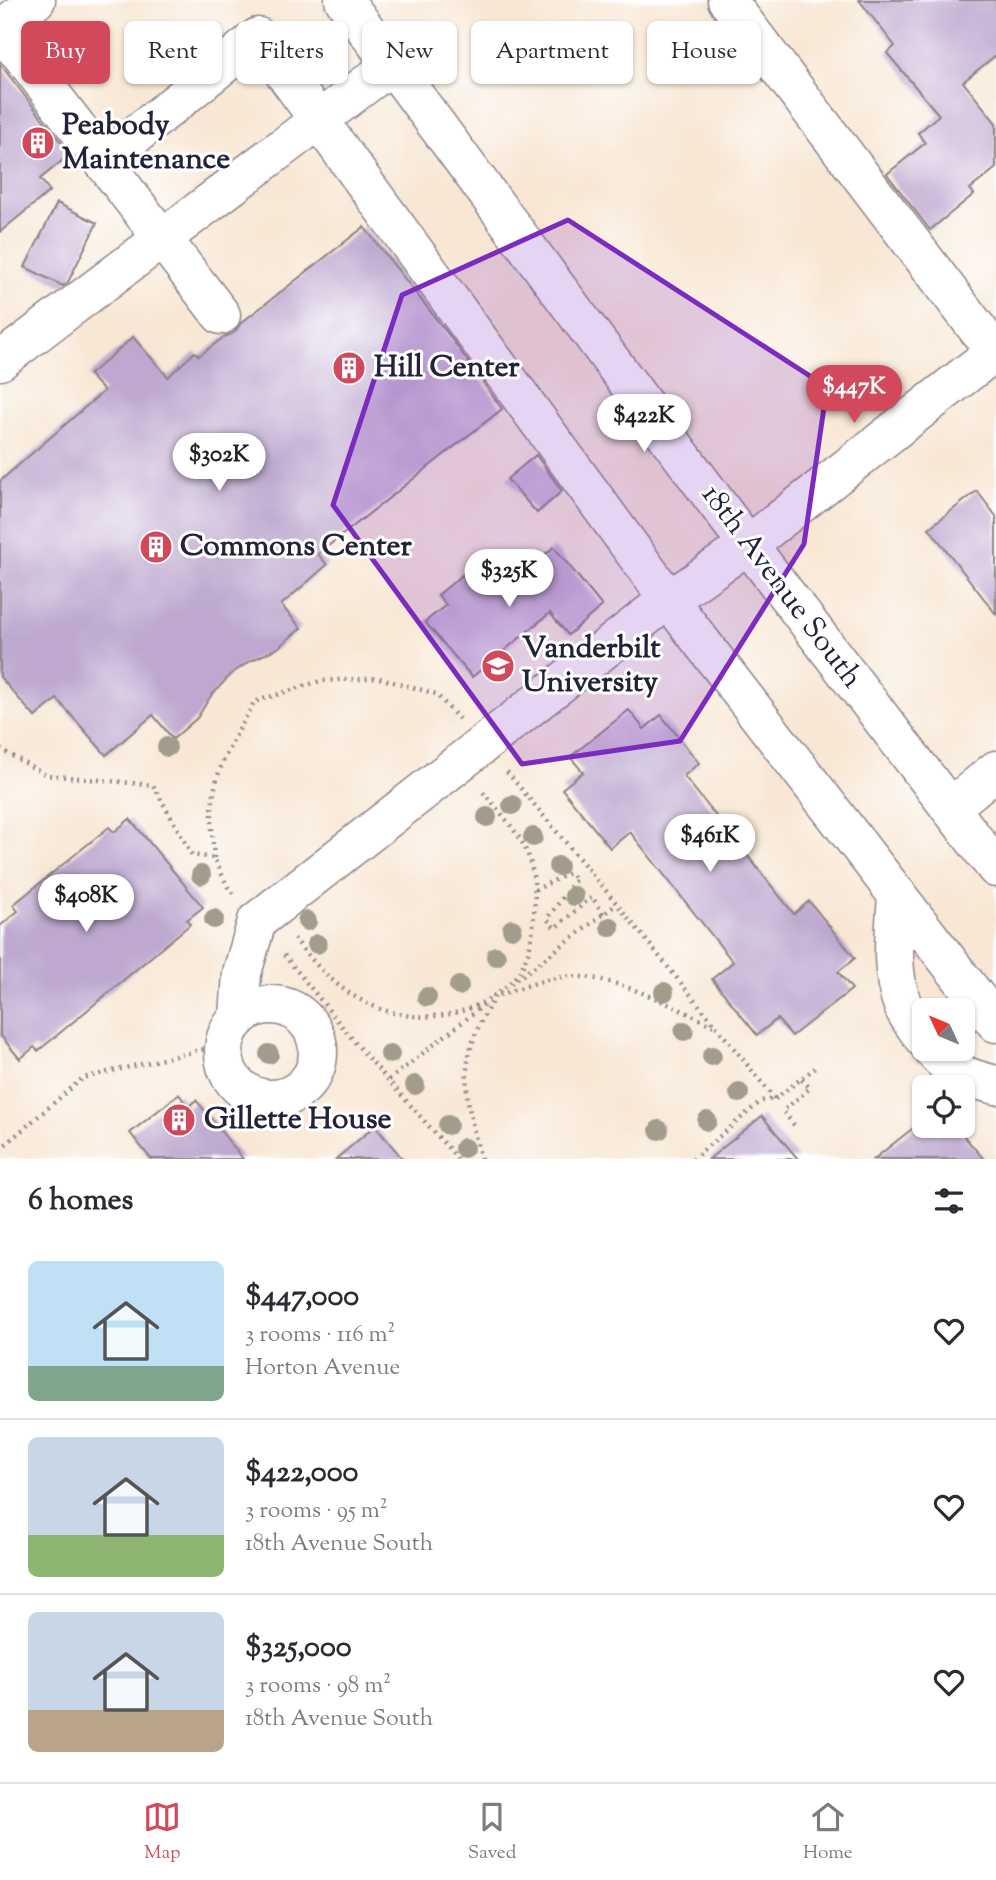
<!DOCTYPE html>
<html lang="en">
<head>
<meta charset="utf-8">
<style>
	:root { --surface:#fff; --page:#f7f7f7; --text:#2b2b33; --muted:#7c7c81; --line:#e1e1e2; --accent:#d1495b }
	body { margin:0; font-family:"Sorts Mill Goudy",serif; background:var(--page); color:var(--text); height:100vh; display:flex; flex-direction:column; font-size:26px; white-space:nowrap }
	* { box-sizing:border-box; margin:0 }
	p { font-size:23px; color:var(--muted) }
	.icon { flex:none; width:38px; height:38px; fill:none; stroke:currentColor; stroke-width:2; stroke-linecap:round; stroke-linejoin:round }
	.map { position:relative; height:1159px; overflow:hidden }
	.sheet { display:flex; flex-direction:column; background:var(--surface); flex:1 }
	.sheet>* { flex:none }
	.guide { position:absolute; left:21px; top:21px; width:956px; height:63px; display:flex; gap:14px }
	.needle { width:46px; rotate:314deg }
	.tools { position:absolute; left:912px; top:998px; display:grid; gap:14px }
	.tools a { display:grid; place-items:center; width:63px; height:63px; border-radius:10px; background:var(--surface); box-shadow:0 2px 5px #0004; font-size:35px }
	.price { position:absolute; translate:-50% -60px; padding:0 16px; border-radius:24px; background:#fff; color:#222; font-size:23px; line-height:46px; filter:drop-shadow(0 2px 4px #0008) }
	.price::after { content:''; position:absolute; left:50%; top:42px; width:21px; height:16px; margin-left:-10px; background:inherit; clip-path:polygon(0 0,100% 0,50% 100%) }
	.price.active { background:var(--accent); color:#fff }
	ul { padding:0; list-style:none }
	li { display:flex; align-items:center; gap:21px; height:175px; padding:0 28px }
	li+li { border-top:2px solid var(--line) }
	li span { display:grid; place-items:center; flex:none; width:196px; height:140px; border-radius:10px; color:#555 }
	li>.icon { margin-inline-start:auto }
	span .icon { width:84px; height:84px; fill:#fffc; stroke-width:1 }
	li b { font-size:30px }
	h2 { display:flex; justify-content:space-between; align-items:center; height:84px; padding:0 28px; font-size:30px }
	.chip { padding:0 24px; border-radius:10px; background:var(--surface); box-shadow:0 2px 5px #0004; font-size:24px; line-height:63px }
	.chip.active { background:var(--accent); color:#fff }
	.tabs { display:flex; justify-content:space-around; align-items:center; height:98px; border-top:2px solid var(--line); background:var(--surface); font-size:19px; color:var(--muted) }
	.tabs a { display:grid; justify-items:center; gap:4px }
	.tabs .active { color:var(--accent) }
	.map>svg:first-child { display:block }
	.building { fill:#bea8cf }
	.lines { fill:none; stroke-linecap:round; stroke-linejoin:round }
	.minor-casing { stroke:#8d8488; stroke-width:41 }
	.path { stroke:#8d8488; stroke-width:4.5; stroke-dasharray:2 5; stroke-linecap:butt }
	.minor { stroke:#fff; stroke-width:38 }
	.tree { fill:#a19c8b }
	.marked { fill:#7b2cbf; fill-opacity:0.2; stroke:#7b2cbf; stroke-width:5; stroke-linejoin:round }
	.labels { text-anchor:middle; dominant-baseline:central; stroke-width:6; stroke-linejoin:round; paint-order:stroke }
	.poi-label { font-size:30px; font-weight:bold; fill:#22223b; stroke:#fff; text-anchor:start }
	.street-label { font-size:30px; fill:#22223b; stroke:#fff }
</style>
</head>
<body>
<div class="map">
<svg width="996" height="1159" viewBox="0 0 996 1159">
	<rect width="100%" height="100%" fill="#fff"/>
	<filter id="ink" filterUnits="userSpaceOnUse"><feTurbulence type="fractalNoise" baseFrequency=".0143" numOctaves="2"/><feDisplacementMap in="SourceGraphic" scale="14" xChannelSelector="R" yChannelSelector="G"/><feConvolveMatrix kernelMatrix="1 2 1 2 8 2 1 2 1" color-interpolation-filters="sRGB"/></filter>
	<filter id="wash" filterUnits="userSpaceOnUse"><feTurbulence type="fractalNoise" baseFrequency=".00686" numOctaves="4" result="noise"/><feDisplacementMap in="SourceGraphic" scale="28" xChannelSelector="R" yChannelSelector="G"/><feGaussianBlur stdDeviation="1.57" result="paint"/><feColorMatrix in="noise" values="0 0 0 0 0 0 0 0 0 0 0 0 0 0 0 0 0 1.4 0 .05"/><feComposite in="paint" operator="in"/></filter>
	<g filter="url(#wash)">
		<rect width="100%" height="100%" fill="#f8e7d4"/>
		<g id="blocks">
			<g class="building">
				<path d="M859 0H996V55L963 82 996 123V168L970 189 974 194 930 230 887 174 925 143 918 133 939 115 887 53 895 46Z"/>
				<path d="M0 64 70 154 40 179 50 191 0 232Z"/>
				<path d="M57 203 97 223 68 282 63 286 25 267Z"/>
				<path d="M364 227 448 334 502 409 318 554 327 565 281 605 301 628 278 648 250 661 231 674 210 697 197 718 173 739 153 715 106 755 57 699 35 717 0 677V481L104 391 89 375 133 337 168 377 195 352 199 356 224 337 234 333 241 323Z"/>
				<path d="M536 455 562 491 537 513 507 479Z"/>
				<path d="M977 491 996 516V614L929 528Z"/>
				<path d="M554 547 602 606 568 635 550 613 472 677 425 622 446 605 438 595 466 572 472 579 491 562 509 584Z"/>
				<path d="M629 710 644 729 661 715 699 763 684 776 794 914 809 901 855 958 838 972 852 989 792 1036 777 1019 757 1035 712 979 733 962 630 832 610 848 562 789 583 772 570 757Z"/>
				<path d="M130 819 203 907 187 920 190 924 188 926 96 1003 38 1051 34 1047 20 1059 0 1035V926L18 911 13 905 109 827 114 832Z"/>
				<path d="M179 1094 188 1107 196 1100 243 1159H151L130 1133Z"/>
				<path d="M762 1116 798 1159H709Z"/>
				<path d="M917 1125H954L984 1159H874Z"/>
				<path d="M375 1126 403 1159H336Z"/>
			</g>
		</g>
	</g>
	<g filter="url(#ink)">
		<use href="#blocks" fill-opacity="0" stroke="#8d8488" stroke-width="2"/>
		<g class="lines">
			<defs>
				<g id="minor">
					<path d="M344 0 727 517 996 868"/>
					<path d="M727 0 995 352"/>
					<path d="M0 31 36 0"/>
					<path d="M0 34 20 53 221 315"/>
					<path d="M103 161 258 37 669 600 996 1023"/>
					<path d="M0 361 393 64"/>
					<path d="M950 808 996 770"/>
					<path d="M897 894C895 932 889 969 903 1006 907 1017 917 1028 924 1039"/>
					<circle cx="271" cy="1052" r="47"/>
					<path d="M239 1018 242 973 257 921 656 609 748 545 996 351"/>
					<path d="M931 1048C951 1073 967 1078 996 1085"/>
				</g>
			</defs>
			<use href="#minor" class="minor-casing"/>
			<g class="path">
				<path d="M0 749 46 775 153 785 192 855 214 858 228 887 234 894"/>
				<path d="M507 772 617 904 775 1099 761 1101 693 1159"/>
				<path d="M214 858C212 834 210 811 215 787 221 757 241 728 254 702L320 681 379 678 436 694 459 719"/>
				<path d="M535 890 569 873 576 879 547 919 555 928 592 897 604 915"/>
				<path d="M294 938C313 962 332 984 359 999 405 1026 468 1022 507 985 512 980 518 975 521 969 529 955 532 940 533 924 536 900 536 873 526 850 516 829 497 809 482 791"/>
				<path d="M284 955 358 1046 458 1159"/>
				<path d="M511 984 617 904"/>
				<path d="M389 1080 484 1005"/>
				<path d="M775 1099 815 1068"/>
				<path d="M794 1125 783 1111 810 1088 801 1079"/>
				<path d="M0 1149 83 1078 217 1046"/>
				<path d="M481 1159C471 1120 459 1080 473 1041 478 1025 487 1011 495 996 517 990 539 980 562 977 610 972 672 1006 714 1026"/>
			</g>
			<use href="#minor" class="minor"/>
		</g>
		<g class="tree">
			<circle cx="167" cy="747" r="10"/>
			<circle cx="512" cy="805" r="10"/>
			<circle cx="487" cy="817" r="10"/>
			<circle cx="533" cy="837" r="10"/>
			<circle cx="558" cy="866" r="10"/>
			<circle cx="201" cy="875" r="10"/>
			<circle cx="574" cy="896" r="10"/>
			<circle cx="214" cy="919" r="10"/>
			<circle cx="307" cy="921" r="10"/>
			<circle cx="610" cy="927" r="10"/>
			<circle cx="512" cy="929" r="10"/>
			<circle cx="317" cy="944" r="10"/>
			<circle cx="496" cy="956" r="10"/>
			<circle cx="459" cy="986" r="10"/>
			<circle cx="664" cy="992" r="10"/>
			<circle cx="427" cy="997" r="10"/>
			<circle cx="684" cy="1031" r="10"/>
			<circle cx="269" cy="1054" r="10"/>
			<circle cx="390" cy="1054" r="10"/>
			<circle cx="712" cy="1056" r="10"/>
			<circle cx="415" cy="1085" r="10"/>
			<circle cx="739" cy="1093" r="10"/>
			<circle cx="707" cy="1121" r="10"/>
			<circle cx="448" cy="1125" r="10"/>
			<circle cx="659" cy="1130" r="10"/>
			<circle cx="464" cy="1148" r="10"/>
		</g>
	</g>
	<path class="marked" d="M568 220 827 387 804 544 680 741 522 764 333 505 402 295Z"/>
	<defs>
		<symbol id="building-disc" viewBox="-11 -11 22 22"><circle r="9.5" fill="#d1495b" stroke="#fff"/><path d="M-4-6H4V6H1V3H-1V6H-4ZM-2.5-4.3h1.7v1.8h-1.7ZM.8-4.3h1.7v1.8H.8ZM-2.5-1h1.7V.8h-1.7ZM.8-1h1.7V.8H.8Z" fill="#fff"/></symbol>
		<symbol id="university-disc" viewBox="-11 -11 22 22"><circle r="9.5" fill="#d1495b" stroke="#fff"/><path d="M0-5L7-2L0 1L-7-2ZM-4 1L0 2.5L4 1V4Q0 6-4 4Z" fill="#fff"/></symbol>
	</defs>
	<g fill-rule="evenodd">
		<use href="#building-disc" x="19" y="124" width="38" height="38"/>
		<use href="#building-disc" x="330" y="349" width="38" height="38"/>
		<use href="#building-disc" x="137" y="528" width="38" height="38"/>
		<use href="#university-disc" x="479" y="647" width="38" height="38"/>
		<use href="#building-disc" x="160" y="1101" width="38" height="38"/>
	</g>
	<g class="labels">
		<g class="poi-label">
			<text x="62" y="126">Peabody<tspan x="62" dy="34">Maintenance</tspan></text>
			<text x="374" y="368">Hill Center</text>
			<text x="180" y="547">Commons Center</text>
			<text x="522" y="649">Vanderbilt<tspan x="522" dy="34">University</tspan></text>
			<text x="204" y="1120">Gillette House</text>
		</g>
		<g class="street-label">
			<text transform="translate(781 587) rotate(53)">18th Avenue South</text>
		</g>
	</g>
</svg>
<div class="tools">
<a><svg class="needle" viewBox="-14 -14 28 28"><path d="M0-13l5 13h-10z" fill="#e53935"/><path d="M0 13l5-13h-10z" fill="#7c7c81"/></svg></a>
<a><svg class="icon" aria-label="locate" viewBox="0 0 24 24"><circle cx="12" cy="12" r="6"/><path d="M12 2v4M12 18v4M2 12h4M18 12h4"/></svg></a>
</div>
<b class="price active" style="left:854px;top:425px">$447K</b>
<b class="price" style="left:644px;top:454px">$422K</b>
<b class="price" style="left:219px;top:493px">$302K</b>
<b class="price" style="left:509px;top:609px">$325K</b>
<b class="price" style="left:710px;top:874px">$461K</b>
<b class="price" style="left:86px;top:934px">$408K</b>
<div class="guide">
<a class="chip active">Buy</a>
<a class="chip">Rent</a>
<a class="chip">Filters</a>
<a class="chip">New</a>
<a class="chip">Apartment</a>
<a class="chip">House</a>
</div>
</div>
<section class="sheet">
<h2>6 homes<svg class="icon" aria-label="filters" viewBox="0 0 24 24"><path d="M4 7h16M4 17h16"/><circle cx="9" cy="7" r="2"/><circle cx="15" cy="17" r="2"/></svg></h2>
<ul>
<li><span style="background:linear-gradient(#bfe0f5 75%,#7fa58c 0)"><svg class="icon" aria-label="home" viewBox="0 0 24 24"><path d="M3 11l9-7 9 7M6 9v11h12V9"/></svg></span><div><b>$447,000</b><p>3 rooms · 116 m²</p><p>Horton Avenue</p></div><svg class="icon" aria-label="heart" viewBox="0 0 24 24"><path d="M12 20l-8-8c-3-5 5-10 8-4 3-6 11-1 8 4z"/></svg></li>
<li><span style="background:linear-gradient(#c9d6e8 70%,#8fb573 0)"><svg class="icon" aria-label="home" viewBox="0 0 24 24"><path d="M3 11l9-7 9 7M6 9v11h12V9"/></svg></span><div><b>$422,000</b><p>3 rooms · 95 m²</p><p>18th Avenue South</p></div><svg class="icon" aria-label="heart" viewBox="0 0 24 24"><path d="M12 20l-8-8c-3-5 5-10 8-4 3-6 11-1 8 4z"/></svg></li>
<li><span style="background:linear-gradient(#c9d6e8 70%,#b9a48a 0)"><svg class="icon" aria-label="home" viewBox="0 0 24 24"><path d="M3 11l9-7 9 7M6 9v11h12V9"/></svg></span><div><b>$325,000</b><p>3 rooms · 98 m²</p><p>18th Avenue South</p></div><svg class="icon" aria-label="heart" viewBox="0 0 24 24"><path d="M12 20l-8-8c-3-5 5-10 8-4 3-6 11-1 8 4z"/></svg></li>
</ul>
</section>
<nav class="tabs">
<a class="active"><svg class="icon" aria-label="map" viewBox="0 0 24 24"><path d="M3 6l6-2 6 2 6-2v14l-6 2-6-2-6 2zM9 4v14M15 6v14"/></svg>Map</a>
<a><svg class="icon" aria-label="saved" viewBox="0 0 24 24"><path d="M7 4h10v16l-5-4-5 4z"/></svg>Saved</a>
<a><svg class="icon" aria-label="home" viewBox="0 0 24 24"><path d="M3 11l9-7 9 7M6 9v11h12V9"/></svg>Home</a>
</nav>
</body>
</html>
